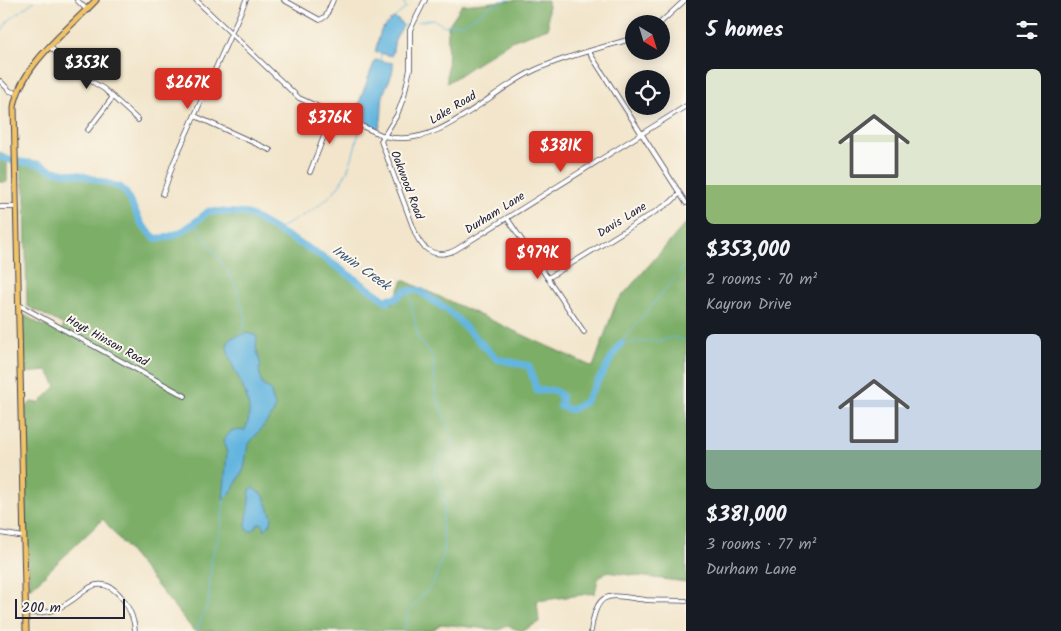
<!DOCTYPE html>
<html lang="en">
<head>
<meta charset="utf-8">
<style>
	:root { --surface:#171b24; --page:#242831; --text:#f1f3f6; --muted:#9ea1a6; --accent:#d93025 }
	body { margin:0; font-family:Kalam,sans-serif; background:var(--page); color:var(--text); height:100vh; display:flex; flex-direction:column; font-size:19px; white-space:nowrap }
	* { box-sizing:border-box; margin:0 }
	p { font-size:16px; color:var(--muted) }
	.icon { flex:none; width:28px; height:28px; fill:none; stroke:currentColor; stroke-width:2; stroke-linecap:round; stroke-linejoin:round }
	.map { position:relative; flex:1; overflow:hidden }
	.details { display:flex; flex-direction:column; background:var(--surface); width:375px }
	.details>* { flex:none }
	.needle { width:32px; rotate:142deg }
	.buttons { position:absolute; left:625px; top:15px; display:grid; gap:10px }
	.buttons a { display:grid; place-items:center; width:45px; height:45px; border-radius:50%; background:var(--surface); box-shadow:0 2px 12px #0003; font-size:25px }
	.scale { position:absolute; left:15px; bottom:12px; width:110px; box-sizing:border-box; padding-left:5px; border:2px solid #22223b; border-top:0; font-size:14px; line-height:18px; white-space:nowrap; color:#22223b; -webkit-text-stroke:4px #fbf7ec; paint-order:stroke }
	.price { position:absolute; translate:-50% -42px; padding:0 11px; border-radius:5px; background:var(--accent); color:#fff; font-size:16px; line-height:32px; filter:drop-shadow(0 1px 2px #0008) }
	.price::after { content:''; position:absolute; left:50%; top:30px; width:15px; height:11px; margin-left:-8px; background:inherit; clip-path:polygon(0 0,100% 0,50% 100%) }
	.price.on { background:#222; color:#fff }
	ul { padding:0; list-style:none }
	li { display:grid; align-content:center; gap:10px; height:265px; padding:0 20px }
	li span { display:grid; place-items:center; height:155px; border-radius:8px; color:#555 }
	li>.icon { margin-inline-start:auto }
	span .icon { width:90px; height:90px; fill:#fffc; stroke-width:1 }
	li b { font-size:21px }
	h2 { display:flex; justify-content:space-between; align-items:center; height:60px; padding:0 20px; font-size:21px }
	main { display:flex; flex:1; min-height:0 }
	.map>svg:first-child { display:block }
	.forest { fill:#7cae68; stroke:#4f6852 }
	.water { fill:#63b5df; stroke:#426c8d }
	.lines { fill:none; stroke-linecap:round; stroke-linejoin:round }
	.stream { stroke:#63b5df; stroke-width:1 }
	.river { stroke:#63b5df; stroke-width:7 }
	.minor-casing { stroke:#413f51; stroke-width:5.5 }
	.major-casing { stroke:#413f51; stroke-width:7 }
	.minor { stroke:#fff; stroke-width:4 }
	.major { stroke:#f0c369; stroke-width:5 }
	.labels { text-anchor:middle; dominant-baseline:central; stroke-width:4; stroke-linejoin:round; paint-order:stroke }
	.street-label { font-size:12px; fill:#22223b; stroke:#fbf7ec }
	.water-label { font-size:14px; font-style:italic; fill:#395574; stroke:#fbf7ec }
</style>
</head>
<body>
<main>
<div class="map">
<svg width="686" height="631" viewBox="0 0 686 631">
	<rect width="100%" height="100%" fill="#fbf7ec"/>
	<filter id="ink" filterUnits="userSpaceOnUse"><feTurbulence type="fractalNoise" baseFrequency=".02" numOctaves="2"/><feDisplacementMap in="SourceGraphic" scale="10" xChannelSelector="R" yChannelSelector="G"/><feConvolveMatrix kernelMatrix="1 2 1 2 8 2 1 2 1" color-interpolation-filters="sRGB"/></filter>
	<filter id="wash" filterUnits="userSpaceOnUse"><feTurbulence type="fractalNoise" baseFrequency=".0096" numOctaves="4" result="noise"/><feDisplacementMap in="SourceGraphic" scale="20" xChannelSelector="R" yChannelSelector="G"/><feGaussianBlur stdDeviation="1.12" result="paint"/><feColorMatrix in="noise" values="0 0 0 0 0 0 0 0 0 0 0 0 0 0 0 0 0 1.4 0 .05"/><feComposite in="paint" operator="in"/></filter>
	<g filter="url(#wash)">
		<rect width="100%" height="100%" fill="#f2e5cb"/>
		<g class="forest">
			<path d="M516 0H548V28L511 41 447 83 448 26 462 5Z"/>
			<path d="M0 152 7 157V182H0Z"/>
			<path d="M19 161 80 175 120 187 126 193 142 225 155 238C177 240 193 224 209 211L248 214 320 255 388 302 393 303 403 280 593 367 616 303 686 223V582L606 572 598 579 595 593 537 601 539 622 522 631 507 626 499 630 441 624 431 631H194L103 519 30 589 26 538 24 409 31 402 39 403 56 386 48 371 23 373 22 319 26 316 43 326 49 324 61 331 64 325 27 306 25 198Z"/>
		</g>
		<g class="water">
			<path d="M393 18 399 20 403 26 395 39 392 56 375 52 381 30Z"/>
			<path d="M375 60 393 63C394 77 386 83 383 96 381 107 383 117 379 128 371 127 357 124 354 116Z"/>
			<path d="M247 333 257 336 256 347 261 366 259 369 262 385 270 389 275 407 273 414 248 445 244 469 230 494 223 500 227 453 223 441 231 431 245 430C260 398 229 373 227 345L231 338Z"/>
			<path d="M253 488 264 496 272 517 271 523 265 530 262 523 258 524 254 530 248 531 246 527 250 489Z"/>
		</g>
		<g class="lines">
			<g class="stream">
				<path d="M394 18 406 8 403 0"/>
				<path d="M417 22 433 19 444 26 453 23 462 25 494 4 508 0"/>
				<path d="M402 27 409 24"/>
				<path d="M0 34 8 21 34 1"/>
				<path d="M380 62 381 53"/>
				<path d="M195 222 235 284 246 318 240 337"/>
				<path d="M277 230C311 210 335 203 350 164 354 153 356 141 360 130"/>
				<path d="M621 343 686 264"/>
				<path d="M621 343C632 343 645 341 656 341 672 340 669 332 686 342"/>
				<path d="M196 631 208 604 212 556 221 531 224 498"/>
				<path d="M404 631 408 612 433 584 444 554 442 521 445 504 434 472 442 454 454 443 436 395 433 358 418 337 409 293 405 291"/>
			</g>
			<path class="river" d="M0 157 13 161 38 164 54 171 80 175 120 187 126 193 142 225 155 238C176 240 193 224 209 211L248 214 320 255 388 302 390 298 395 299 405 291 418 290 450 312 497 359 529 366 537 391C547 390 555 388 562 397L560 406 571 410 585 402 621 343"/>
		</g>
	</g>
	<g filter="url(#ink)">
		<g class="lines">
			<defs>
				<g id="minor">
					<path d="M77 0 87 10"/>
					<path d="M196 0 299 98 384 136C439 151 488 91 535 70 566 56 601 48 634 38"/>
					<path d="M284 0 320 20 326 16 333 0"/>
					<path d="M425 0 410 30V69L404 96 397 115 381 141 416 235C424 253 440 259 457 249L686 106"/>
					<path d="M659 24 685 0"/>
					<path d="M50 47 83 76 104 89 138 120"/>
					<path d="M589 52 686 203"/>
					<path d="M0 81 10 91 16 93"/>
					<path d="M195 116 270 150"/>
					<path d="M88 130 113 97"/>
					<path d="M310 172 333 113"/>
					<path d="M163 194 173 164 246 0"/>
					<path d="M0 207H16"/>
					<path d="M507 218 584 332"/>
					<path d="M548 278 671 202 679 194"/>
					<path d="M19 305 185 396"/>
					<path d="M0 533 24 537"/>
					<path d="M26 613C48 614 62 609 79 595 84 591 90 586 96 585 118 581 134 613 135 631"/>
					<path d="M591 631C597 586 611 596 646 600 659 601 673 600 686 601"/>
				</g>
				<path id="major" d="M26 631 14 107C21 65 68 30 96 0"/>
			</defs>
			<use href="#minor" class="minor-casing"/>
			<use href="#major" class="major-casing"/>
			<use href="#minor" class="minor"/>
			<use href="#major" class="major"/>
		</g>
	</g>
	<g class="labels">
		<g class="street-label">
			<text transform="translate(453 108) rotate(-31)">Lake Road</text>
			<text transform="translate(407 185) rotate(69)">Oakwood Road</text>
			<text transform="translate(495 213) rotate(-32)">Durham Lane</text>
			<text transform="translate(622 220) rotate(-32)">Davis Lane</text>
			<text transform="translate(107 341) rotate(29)">Hoyt Hinson Road</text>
		</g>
		<g class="water-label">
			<text transform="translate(361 268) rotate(35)">Irwin Creek</text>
		</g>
	</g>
</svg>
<div class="buttons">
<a><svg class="needle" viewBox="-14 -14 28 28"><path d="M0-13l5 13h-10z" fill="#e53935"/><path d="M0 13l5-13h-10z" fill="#9ea1a6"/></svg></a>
<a><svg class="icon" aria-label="locate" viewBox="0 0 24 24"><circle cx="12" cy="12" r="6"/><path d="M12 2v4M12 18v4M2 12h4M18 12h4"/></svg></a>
</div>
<div class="scale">200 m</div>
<b class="price on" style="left:87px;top:90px">$353K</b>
<b class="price" style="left:188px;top:110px">$267K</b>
<b class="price" style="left:330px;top:145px">$376K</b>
<b class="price" style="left:561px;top:173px">$381K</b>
<b class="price" style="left:538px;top:280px">$979K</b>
</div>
<section class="details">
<h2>5 homes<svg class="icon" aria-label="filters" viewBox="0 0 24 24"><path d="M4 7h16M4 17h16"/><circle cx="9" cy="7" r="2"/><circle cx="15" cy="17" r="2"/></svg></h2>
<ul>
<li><span style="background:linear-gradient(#dfe7d0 75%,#8fb573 0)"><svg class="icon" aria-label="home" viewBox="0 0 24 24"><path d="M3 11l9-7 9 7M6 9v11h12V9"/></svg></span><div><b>$353,000</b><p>2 rooms · 70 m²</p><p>Kayron Drive</p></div></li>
<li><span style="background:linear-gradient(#c9d6e8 75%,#7fa58c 0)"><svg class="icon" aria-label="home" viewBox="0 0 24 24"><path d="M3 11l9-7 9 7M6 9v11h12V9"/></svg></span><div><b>$381,000</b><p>3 rooms · 77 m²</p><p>Durham Lane</p></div></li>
</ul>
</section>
</main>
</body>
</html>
